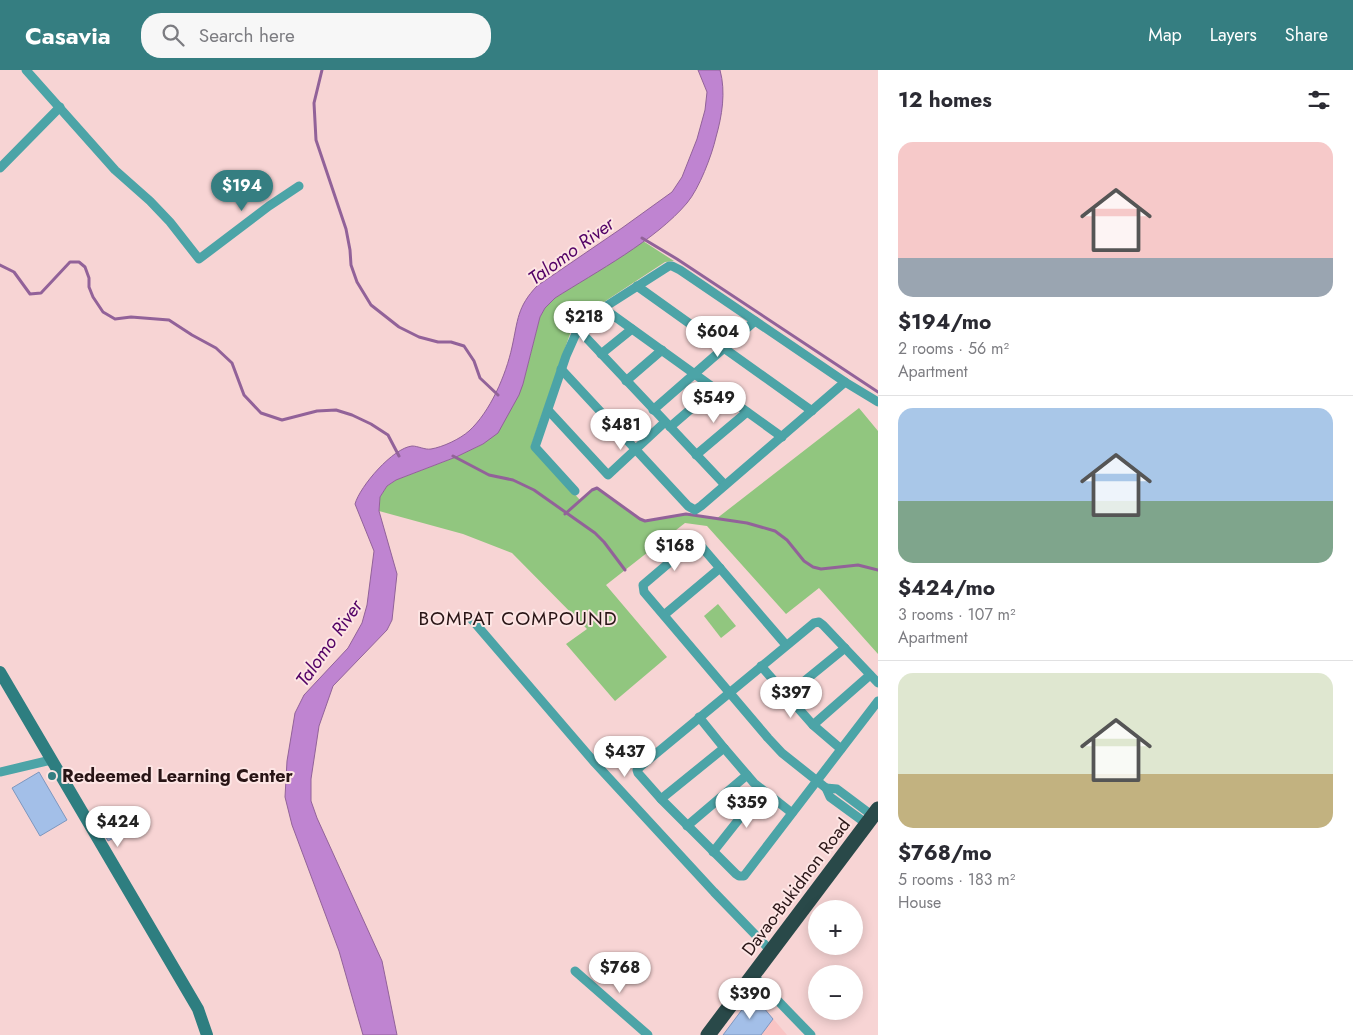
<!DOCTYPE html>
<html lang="en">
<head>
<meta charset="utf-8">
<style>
	:root { --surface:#fff; --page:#f7f7f7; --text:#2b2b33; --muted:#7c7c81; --line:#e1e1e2; --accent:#357e81 }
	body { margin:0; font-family:Jost,sans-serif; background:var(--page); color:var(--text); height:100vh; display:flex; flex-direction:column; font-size:19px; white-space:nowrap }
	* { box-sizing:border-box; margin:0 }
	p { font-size:16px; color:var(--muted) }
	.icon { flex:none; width:28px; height:28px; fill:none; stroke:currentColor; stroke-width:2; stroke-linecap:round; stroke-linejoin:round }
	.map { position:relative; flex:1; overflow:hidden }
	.details { display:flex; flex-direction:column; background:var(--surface); width:475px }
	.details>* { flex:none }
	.controls { position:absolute; left:808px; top:830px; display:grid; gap:10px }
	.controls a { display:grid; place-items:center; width:55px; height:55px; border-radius:50%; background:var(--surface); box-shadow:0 2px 12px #0003; font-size:25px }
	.price { position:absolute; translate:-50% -42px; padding:0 11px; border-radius:18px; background:#fff; color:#222; font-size:16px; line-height:32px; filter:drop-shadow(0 1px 2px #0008) }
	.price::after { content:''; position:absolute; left:50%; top:30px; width:15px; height:11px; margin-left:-8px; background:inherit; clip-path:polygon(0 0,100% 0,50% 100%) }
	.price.active { background:var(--accent); color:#fff }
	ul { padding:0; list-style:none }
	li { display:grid; align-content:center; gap:10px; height:265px; padding:0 20px }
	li+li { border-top:1px solid var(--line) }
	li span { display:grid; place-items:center; height:155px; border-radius:15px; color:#555 }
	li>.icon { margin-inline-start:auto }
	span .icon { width:90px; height:90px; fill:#fffc; stroke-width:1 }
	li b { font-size:21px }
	h2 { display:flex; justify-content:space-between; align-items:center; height:60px; padding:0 20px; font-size:21px }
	header { display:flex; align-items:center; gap:30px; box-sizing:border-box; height:70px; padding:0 25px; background:var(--accent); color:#fff }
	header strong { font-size:24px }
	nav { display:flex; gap:28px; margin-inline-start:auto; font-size:18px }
	.search { width:350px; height:45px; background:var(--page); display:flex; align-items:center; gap:12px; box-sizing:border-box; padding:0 18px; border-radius:20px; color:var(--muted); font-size:19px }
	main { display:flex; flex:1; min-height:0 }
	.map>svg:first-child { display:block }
	.built { fill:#f9c4c4 }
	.green { fill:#91c67f }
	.water { fill:#bf84d1; stroke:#926299 }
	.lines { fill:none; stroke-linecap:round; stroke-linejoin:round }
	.stream { stroke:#926299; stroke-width:3 }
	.building { fill:#a3bfe8; stroke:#7d97bf }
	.street { stroke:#4ca4a7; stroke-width:9 }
	.secondary { stroke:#2e7e80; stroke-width:12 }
	.highway { stroke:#294949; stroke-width:15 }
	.poi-dot { fill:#357e81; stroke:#fde5e4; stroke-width:2 }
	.labels { text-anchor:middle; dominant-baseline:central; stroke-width:4; stroke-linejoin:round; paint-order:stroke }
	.poi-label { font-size:18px; font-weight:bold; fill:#281415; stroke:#fde5e4; text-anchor:start }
	.street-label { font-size:18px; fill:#281415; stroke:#fde5e4 }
	.water-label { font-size:19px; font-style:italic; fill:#520065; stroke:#fde5e4 }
	.neighbourhood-label { font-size:19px; letter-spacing:1px; fill:#281415; stroke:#fde5e4 }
</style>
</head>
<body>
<header>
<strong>Casavia</strong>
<div class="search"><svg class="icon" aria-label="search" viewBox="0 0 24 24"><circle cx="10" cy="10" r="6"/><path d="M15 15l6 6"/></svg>Search here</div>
<nav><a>Map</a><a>Layers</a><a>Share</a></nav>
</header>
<main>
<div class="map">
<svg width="878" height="965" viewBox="0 0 878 965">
	<rect width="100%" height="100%" fill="#f7d4d4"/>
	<path class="built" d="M753 925 787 965H723Z"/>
	<g class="green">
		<path d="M643 171 674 191 665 192 578 249 571 261 531 376 580 430 592 420 597 418 640 449 645 451 686 444 716 449 859 338 878 361V584L819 518 786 544 707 456 685 453 606 515 667 587 615 631 566 574 587 559 512 483 463 464 379 441 380 427 387 416 396 410 456 387 483 374 523 314 540 247 545 238 555 228Z"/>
		<path d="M718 534 736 556 721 568 704 546Z"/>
	</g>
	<path class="water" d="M698 0H720C726 22 722 46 716 67 712 85 699 119 687 133 656 170 596 202 555 228L545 238 540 247 523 314 519 325 498 363 483 374 456 387 396 410 387 416 380 427 379 441 397 504 392 550 387 560 333 616 319 656 311 709V731L317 748 382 891 397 965H363L339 881 292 755 285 727 287 691 295 643 304 625 348 578 362 553 367 535 374 481 355 434C360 416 393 378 412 376 418 376 425 380 431 379 443 377 460 369 469 361 490 342 506 305 512 277 518 250 517 237 537 216L622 158 672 122 682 107 697 69 705 40 707 22Z"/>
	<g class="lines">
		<g class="stream">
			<path d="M322 0 314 33 316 70 346 159 350 180 351 195 357 212 371 235 399 257 419 267 438 272H451L464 276 474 291 480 308 498 325"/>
			<path d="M642 168 677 189 878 322"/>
			<path d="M0 195 14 202 30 224 41 223 70 192H79L85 197 89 208V217L93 227 103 242 115 249 131 247 169 250 192 265 216 278 232 293 244 325 261 343 282 350 317 341 336 340 352 345 371 354 388 365 399 386"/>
			<path d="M453 386 489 405 513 410 534 420 595 463 604 472 625 500"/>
			<path d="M565 444 592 420 597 418 640 449 645 451 686 444 747 453 775 461 787 470 804 491 813 497 821 499 858 495 878 500"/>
		</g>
	</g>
	<g class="building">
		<path d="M39 702 67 750 40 766 12 718Z"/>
		<path d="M120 747 127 761 108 771 101 757Z"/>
		<path d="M753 925 773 949 761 965H723Z"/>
	</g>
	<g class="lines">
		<g class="street">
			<path d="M26 0 115 100 150 131 170 152 199 189 269 136 299 116"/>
			<path d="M0 98 60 37"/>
			<path d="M637 216 812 341"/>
			<path d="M603 238 782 367"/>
			<path d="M578 259 725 415"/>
			<path d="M601 284 632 259"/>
			<path d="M561 299 688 436 695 440 701 436 845 312"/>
			<path d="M626 311 662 280"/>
			<path d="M548 340 608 405 665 352"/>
			<path d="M653 340 755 251"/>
			<path d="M670 357 714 319"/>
			<path d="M696 385 747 342"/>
			<path d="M575 421 535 377 566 286 578 259 586 249 669 196H672L680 200 845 312 878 332"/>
			<path d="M468 545 595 693 714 822 771 881"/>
			<path d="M664 545 720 498"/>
			<path d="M786 575 701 476 695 473 690 475 643 515 644 522 768 668 782 683 826 718 830 727 867 754"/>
			<path d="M761 596 813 655 841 679"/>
			<path d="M878 613 823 555 819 552 814 553 641 696 637 700 638 703 661 729 736 804 739 806H744L878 631"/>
			<path d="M786 626 845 578"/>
			<path d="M699 647 724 678 754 713 792 743"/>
			<path d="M813 655 870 605"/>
			<path d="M0 702 51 690"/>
			<path d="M826 718 837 719 873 746"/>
			<path d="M661 729 724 678"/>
			<path d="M687 756 747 705"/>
			<path d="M713 782 762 720"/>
			<path d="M575 901 648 965"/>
			<path d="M753 905 811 965"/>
		</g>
		<path class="secondary" d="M0 602 198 939 207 965"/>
		<path class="highway" d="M708 965 878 739"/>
	</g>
	<circle class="poi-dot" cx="52" cy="706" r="5"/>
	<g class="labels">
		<g class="poi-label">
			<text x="62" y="706">Redeemed Learning Center</text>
		</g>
		<g class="street-label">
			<text transform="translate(796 817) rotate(-53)">Davao-Bukidnon Road</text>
		</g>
		<g class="water-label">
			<text transform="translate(571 181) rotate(-36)">Talomo River</text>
			<text transform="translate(329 573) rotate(-55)">Talomo River</text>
		</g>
		<g class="neighbourhood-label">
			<text x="518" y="548">BOMPAT COMPOUND</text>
		</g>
	</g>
</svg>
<div class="controls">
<a>+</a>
<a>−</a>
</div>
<b class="price active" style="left:242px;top:142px">$194</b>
<b class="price" style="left:584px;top:273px">$218</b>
<b class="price" style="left:718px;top:288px">$604</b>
<b class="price" style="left:714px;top:354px">$549</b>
<b class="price" style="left:621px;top:381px">$481</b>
<b class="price" style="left:675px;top:502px">$168</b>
<b class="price" style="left:791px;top:649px">$397</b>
<b class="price" style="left:625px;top:708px">$437</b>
<b class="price" style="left:747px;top:759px">$359</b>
<b class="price" style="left:118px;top:778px">$424</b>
<b class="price" style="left:620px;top:924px">$768</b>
<b class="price" style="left:750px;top:950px">$390</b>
</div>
<section class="details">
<h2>12 homes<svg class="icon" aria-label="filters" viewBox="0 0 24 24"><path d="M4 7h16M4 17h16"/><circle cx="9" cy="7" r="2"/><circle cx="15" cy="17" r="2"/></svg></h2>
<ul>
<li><span style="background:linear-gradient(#f6c9c9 75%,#9aa5b1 0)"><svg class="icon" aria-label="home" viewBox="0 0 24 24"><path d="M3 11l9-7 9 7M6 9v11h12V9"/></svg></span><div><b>$194/mo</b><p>2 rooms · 56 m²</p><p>Apartment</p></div></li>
<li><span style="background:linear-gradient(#a9c7e8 60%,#7fa58c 0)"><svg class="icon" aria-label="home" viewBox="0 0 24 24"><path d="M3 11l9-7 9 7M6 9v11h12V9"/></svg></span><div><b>$424/mo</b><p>3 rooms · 107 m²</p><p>Apartment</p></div></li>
<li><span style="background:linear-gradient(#dfe7d0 65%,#c2b280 0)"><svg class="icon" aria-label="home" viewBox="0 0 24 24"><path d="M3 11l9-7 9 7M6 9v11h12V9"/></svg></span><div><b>$768/mo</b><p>5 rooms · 183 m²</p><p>House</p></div></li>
</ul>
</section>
</main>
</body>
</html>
